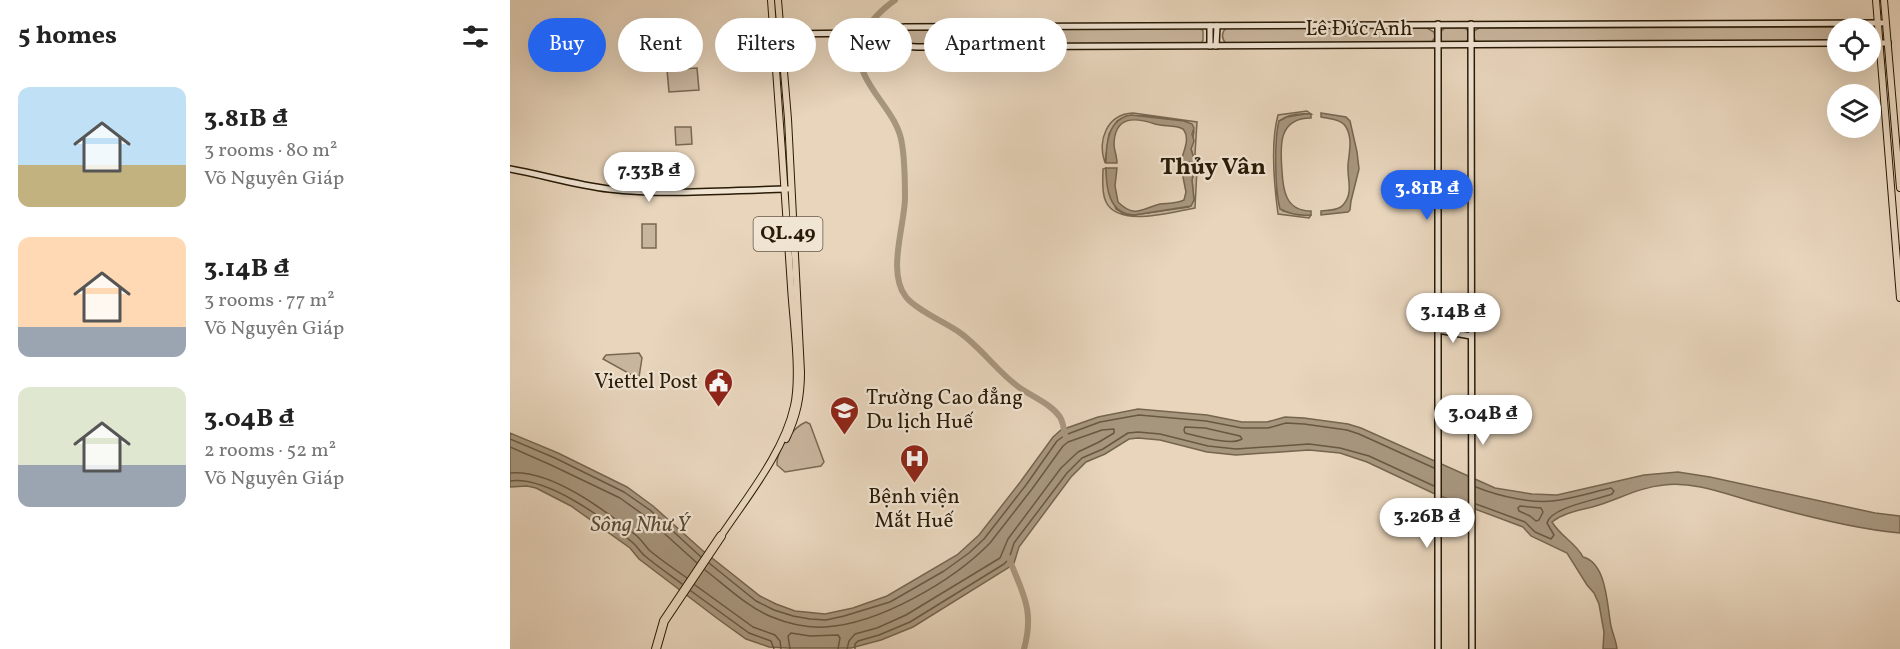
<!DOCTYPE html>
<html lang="en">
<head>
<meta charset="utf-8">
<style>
	:root { --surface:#fff; --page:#f2f2f2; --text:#222; --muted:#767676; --accent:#2563eb }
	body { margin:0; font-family:Vollkorn,serif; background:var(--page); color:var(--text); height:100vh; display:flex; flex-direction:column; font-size:22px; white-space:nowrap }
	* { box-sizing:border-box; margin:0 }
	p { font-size:20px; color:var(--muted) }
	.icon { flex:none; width:33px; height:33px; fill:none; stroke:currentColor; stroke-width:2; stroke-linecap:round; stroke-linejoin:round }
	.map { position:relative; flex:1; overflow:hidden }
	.sheet { display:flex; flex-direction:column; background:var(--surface); width:510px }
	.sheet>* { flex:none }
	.top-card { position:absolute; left:18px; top:18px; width:570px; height:54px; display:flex; gap:12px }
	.tools { position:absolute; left:1317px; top:18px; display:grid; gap:12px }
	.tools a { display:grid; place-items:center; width:54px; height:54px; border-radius:50%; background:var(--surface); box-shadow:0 6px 24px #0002; font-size:30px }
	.price { position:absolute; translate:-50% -51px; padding:0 14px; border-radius:21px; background:#fff; color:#222; font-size:20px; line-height:39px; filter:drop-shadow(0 2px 3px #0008) }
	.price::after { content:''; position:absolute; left:50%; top:36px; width:18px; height:14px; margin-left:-9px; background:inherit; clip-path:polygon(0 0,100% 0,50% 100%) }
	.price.on { background:var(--accent); color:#fff }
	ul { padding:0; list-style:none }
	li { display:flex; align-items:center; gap:18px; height:150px; padding:0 18px }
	li span { display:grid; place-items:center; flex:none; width:168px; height:120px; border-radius:12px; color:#555 }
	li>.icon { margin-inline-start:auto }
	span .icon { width:72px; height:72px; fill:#fffc; stroke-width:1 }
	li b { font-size:26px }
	h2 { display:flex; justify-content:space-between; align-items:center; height:72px; padding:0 18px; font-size:26px }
	.pill { padding:0 21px; border-radius:27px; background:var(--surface); box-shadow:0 6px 24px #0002; font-size:21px; line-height:54px }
	.pill.on { background:var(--accent); color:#fff }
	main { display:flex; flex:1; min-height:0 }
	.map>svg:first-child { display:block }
	.green { fill:#c8b59d; stroke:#786852; stroke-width:1.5 }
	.water { fill:#a7967e; stroke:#75654e; stroke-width:1.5 }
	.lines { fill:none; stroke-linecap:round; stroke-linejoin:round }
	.shore { stroke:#685842; stroke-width:1.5 }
	.river { stroke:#a7967e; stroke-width:6 }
	.secondary-casing { stroke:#291b06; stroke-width:8 }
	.primary-casing { stroke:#291b06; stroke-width:8 }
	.highway-casing { stroke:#291b06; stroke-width:10 }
	.secondary { stroke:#f0e4d3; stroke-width:5 }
	.primary { stroke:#e8d5bc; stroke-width:6 }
	.highway { stroke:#e8d5bc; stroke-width:8 }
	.labels { text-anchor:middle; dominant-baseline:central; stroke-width:4.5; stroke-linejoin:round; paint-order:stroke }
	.shield { fill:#f0e4d3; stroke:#655744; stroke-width:1.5 }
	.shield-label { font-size:20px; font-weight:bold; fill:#291b06 }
	.street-label { font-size:21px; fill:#291b06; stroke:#f0e4d3 }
	.poi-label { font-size:21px; fill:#291b06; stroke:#f0e4d3; text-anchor:end }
	.water-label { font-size:22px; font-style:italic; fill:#5b4c36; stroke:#f0e4d3 }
	.quarter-label { font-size:24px; font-weight:bold; fill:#291b06; stroke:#f0e4d3 }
</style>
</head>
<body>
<main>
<section class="sheet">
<h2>5 homes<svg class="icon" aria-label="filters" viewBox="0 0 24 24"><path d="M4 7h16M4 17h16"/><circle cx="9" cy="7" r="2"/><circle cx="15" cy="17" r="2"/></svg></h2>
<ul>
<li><span style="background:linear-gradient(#bfe0f5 65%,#c2b280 0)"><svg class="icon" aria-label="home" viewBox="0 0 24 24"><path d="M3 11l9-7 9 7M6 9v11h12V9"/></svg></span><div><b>3.81B ₫</b><p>3 rooms · 80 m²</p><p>Võ Nguyên Giáp</p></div></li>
<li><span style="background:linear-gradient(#ffd9b3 75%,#9aa5b1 0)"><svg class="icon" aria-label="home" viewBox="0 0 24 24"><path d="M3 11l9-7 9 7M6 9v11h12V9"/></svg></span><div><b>3.14B ₫</b><p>3 rooms · 77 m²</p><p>Võ Nguyên Giáp</p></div></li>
<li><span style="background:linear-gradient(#dfe7d0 65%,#9aa5b1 0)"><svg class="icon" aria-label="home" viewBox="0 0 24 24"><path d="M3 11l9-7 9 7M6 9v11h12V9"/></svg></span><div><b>3.04B ₫</b><p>2 rooms · 52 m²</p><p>Võ Nguyên Giáp</p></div></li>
</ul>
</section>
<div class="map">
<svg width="1390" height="649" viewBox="0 0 1390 649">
	<rect width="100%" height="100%" fill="#e8d5bc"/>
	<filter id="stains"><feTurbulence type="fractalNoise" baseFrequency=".00333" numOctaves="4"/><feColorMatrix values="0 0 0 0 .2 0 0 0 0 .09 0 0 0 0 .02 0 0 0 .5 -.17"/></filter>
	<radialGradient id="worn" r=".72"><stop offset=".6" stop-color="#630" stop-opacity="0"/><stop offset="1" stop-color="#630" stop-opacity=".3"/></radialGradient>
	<g class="green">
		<path d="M1353 27 1359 28H1328L1327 43H967L963 37 964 31 969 28Z"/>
		<path d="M690 28 693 31V40L691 44H540L537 40V33L540 29Z"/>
		<path d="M716 28H917L924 32 925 37 922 42 716 44C712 39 711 33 716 28Z"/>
		<path d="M935 28H955L959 32 958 40 954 43 932 42 930 40 929 33Z"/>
		<path d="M395 29H530L532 32 531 42 528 44H398L390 42 388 39V32Z"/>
		<path d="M187 68 189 90 159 92 157 70Z"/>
		<path d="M797 111 801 114C790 113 778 114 769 121L767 139V194L773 211 801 215 799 218 768 214C764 184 760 144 768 115Z"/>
		<path d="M623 113 687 122 685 154 687 161 685 162 681 149 684 131 677 122 634 116H616L607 121 599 134 595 163C587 140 597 114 623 113Z"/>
		<path d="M165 127H181L182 144 166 145Z"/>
		<path d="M685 167 687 169 685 208C661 212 609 228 596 202 591 192 593 179 593 169L596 168 597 181 606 209 614 214 624 215 679 207 684 200 682 180Z"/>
		<rect x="132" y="224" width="14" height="24"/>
		<path d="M129 353 132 358 129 377 127 378 93 359 96 355Z"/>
		<path d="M296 422 300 424 314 462 311 466 275 472 267 465C266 451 283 427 296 422Z"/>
	</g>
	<g class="water">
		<path d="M811 113 836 117 840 121 847 152 849 169 841 201 840 210 838 212 811 215V211C818 210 828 211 833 205 844 193 837 179 838 165 839 152 843 139 836 127 831 119 820 119 811 117Z"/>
		<path d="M795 114H801V118C768 118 770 146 772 171 773 191 776 211 801 211V215C791 216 780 214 770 209 765 190 764 141 769 121L777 117Z"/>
		<path d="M621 115 674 121 682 124 684 128 682 134 684 141 681 149 685 162H671C673 151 681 139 673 129 664 124 655 127 645 124 624 117 605 116 604 144 604 150 607 156 607 163H596C596 143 598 119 621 115Z"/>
		<path d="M671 167H685L682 180 684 200 681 206 624 215C599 214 596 188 596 168H607L605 186 608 202C625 219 633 208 650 204 658 203 666 204 674 200L676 192Z"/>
		<path d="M628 409 697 415 732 422H757L775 417 794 418 838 424 851 428 985 488 1022 494 1047 495 1134 475 1168 472 1200 477 1365 513 1390 516V533C1345 529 1295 516 1252 504 1220 496 1187 481 1154 485 1131 487 1111 498 1089 505 1074 510 1056 511 1042 522 1051 537 1065 542 1073 557 1097 563 1097 606 1101 626 1103 635 1106 640 1107 649H1093L1094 632 1089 604 1084 593 1077 585 1057 553 1021 536 1013 527 925 494 857 462 830 453 799 450 726 455 697 452 650 440 628 438 619 439 595 454 576 462 561 477 509 547 504 563 498 568 403 627 371 640 341 648H278L259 647 236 639 208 619 129 559 120 548 61 506 26 488 17 486 0 487V433L48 453 117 487 143 506 192 550 250 596 266 604 285 611 315 614 343 608 377 596 447 555 469 535 511 481 543 437 551 430 588 417Z"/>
	</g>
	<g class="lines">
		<g class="shore">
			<path d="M675 427 695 428 730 436 732 439C721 446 688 436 675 433L674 430Z"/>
			<path d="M0 439 45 458 114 492 140 510 191 557"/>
			<path d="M0 447 41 465 110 498 135 516 187 563"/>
			<path d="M0 473C41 469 96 511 127 536 131 540 135 545 139 550 151 560 164 569 177 578"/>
			<path d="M0 481C37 476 95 519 122 542 127 546 130 552 135 556 147 566 160 575 172 584"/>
			<path d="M966 487C988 496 1025 505 1050 500 1067 497 1084 492 1101 488L1104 491 1102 494C1087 500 1041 507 1037 523L1044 535 1041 539 1025 532 1015 522 966 504"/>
			<path d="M1010 506 1031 508 1033 512 1029 520 1026 521 1020 516 1009 511 1008 508Z"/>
			<path d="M199 563 246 601 264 610 283 616 300 619 316 620 334 616 380 602 434 571 459 553 474 539 516 485 547 441 555 435 590 422 629 415 696 421 732 428H758L776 423 794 424 837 430 849 434 924 468"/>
			<path d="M195 570C216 586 237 607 262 617 279 624 297 628 315 627 369 624 443 581 480 543L522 489 553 446 558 442 592 430 604 429V433L589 442 568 452 551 468 498 539 490 558 396 615 367 628 345 634 339 641 337 649"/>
			<path d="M185 585 243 627 265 635 270 641 271 649"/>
			<path d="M181 591 239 633 261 641 264 649"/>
			<path d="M280 649 278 636 281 633 300 636 328 635 330 638 328 649"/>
			<path d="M345 649V644L348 641 369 635 400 622 494 564 499 559 504 543 557 473 572 458 593 449 618 433 628 432 650 434 698 446 726 449 799 444 830 448 859 456 924 486"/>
		</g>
		<g class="river">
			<path d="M385 0C371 10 356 25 351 42 341 83 387 106 392 144 395 162 395 182 395 199 394 228 377 273 396 297 405 309 436 323 449 332 472 348 487 372 510 388 523 397 541 404 550 417 553 422 554 429 555 435"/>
			<path d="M499 558C512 593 525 609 514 649"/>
		</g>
		<defs>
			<g id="secondary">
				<path d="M928 24V649"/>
				<path d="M961 24 962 649"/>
				<path d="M700 26V46"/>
				<path d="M271 34 357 33 373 35 391 46 407 47 1328 43"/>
				<path d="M373 35 386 28 395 27 1372 23"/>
				<path d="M1360 43H1378"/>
				<path d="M706 46 707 26"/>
				<path d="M0 169C33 175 66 185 99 189 158 196 219 190 278 189"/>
				<path d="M928 324 961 329"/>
				<path d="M928 330 961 336"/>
			</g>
			<g id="primary">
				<path d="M268 0 278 119 291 372C291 397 287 416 276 439"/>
				<path d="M1366 0 1390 298"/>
				<path d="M1374 0 1390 188"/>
				<path d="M211 536C237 497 274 452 284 406 291 374 283 321 281 287 275 191 268 96 261 0"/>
			</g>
			<path id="highway" d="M146 649 154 621 211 536"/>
		</defs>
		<use href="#secondary" class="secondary-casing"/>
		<use href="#primary" class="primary-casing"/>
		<use href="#highway" class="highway-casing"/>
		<use href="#secondary" class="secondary"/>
		<use href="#primary" class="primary"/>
		<use href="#highway" class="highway"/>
	</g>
	<defs>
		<symbol id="civic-pin" viewBox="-11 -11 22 30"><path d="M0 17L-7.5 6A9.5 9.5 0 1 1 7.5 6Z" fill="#8f2418" stroke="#f0e4d3"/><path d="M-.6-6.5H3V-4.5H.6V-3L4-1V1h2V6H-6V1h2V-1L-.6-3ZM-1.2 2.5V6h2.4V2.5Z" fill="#fff"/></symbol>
		<symbol id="university-pin" viewBox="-11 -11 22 30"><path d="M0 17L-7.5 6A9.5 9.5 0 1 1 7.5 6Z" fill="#8f2418" stroke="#f0e4d3"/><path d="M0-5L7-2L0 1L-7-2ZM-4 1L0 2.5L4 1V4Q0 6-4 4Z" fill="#fff"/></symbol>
		<symbol id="hospital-pin" viewBox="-11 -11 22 30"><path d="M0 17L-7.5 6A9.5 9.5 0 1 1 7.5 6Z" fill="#8f2418" stroke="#f0e4d3"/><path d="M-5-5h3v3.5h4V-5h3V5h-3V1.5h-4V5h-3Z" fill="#fff"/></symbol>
	</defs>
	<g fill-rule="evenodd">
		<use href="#civic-pin" x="192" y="366" width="33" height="45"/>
		<use href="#university-pin" x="318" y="394" width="33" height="45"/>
		<use href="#hospital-pin" x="388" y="442" width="33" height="45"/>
	</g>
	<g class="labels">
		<rect class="shield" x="243.5" y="217" width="69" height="34" rx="4.5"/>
		<g class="shield-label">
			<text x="278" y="234">QL.49</text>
		</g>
		<g class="street-label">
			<text x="849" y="29">Lê Đức Anh</text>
		</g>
		<g class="poi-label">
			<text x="188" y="382">Viettel Post</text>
			<text x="356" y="398" text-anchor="start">Trường Cao đẳng<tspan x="356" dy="24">Du lịch Huế</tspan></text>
			<text x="404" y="497" text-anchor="middle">Bệnh viện<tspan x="404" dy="24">Mắt Huế</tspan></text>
		</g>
		<g class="water-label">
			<text x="130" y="525">Sông Như Ý</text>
		</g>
		<g class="quarter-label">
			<text x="703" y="168">Thủy Vân</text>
		</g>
	</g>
	<rect width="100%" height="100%" filter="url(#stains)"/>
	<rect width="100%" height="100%" fill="url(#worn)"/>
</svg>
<div class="tools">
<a><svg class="icon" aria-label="locate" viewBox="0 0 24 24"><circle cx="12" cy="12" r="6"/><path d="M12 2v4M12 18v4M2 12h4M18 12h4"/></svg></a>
<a><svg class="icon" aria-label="layers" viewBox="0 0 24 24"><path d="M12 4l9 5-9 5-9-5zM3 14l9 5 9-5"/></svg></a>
</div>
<b class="price" style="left:139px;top:203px">7.33B ₫</b>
<b class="price on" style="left:917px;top:221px">3.81B ₫</b>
<b class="price" style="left:943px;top:344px">3.14B ₫</b>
<b class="price" style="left:973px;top:446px">3.04B ₫</b>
<b class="price" style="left:917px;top:549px">3.26B ₫</b>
<div class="top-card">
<a class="pill on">Buy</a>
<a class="pill">Rent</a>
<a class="pill">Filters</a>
<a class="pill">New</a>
<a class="pill">Apartment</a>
</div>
</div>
</main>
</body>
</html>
